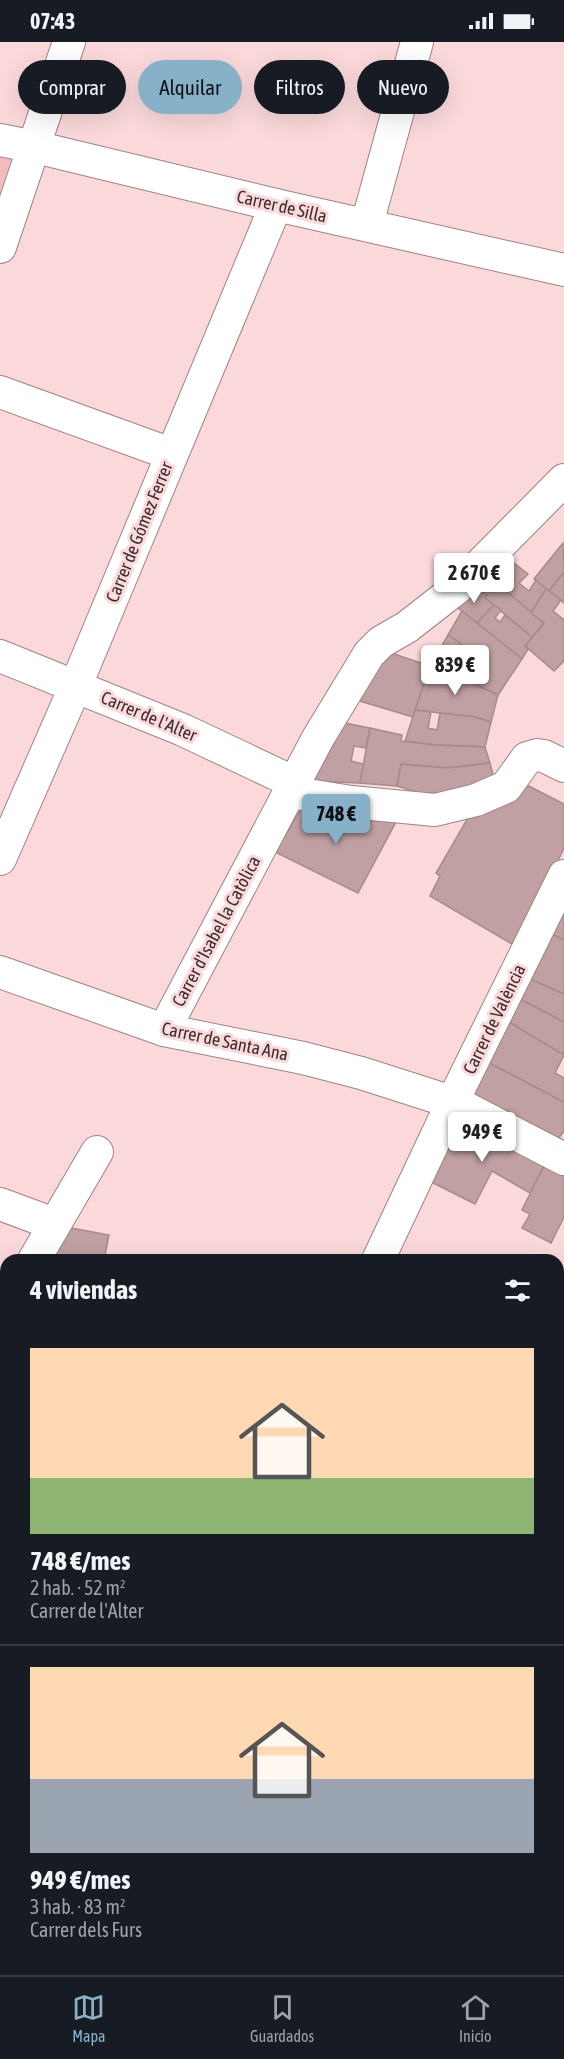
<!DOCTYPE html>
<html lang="es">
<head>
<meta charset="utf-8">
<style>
	:root { --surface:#171b24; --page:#242831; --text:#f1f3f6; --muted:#9ea1a6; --line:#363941; --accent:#86b1c9 }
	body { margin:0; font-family:"Asap Condensed",sans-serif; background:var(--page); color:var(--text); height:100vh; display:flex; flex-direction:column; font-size:22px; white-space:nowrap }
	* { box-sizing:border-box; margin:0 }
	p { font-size:20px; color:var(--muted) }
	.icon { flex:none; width:33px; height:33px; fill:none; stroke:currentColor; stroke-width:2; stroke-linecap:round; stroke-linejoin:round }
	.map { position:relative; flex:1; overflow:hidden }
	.drawer { position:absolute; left:0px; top:1212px; width:564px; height:722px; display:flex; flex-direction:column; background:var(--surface); border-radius:18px 18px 0 0; box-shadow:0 6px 24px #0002 }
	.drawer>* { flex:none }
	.banner { position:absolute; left:18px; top:18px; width:528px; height:54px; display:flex; gap:12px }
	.price { position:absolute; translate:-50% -51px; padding:0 14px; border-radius:6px; background:#fff; color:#222; font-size:20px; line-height:39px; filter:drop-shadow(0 2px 3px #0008) }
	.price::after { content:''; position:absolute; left:50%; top:36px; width:18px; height:14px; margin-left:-9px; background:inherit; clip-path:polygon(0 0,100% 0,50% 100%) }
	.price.current { background:var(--accent); color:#111 }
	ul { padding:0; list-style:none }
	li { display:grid; align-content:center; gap:12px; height:318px; padding:0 30px }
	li+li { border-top:2px solid var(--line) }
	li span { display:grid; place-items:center; height:186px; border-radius:0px; color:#555 }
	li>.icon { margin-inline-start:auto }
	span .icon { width:108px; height:108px; fill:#fffc; stroke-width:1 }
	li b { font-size:26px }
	h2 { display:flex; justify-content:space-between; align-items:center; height:72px; padding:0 30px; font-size:26px }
	.chip { padding:0 21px; border-radius:27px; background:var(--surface); box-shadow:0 6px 24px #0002; font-size:21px; line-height:54px }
	.chip.current { background:var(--accent); color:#111 }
	.status { display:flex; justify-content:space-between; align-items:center; height:42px; padding:0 30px; background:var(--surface); direction:ltr }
	.status svg { height:16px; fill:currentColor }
	.tabs { display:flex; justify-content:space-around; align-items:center; height:84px; border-top:2px solid var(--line); background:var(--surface); font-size:16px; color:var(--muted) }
	.tabs a { display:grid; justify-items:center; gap:3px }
	.tabs .current { color:var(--accent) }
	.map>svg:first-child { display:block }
	.green { fill:#f4babc }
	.water { fill:#4b91c0 }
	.building { fill:#c0a0a2; stroke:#a88a8b; stroke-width:1.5 }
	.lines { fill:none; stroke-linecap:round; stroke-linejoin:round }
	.minor-casing { stroke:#a18284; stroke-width:34 }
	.tertiary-casing { stroke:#a18284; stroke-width:36 }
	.path { stroke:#b19798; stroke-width:4; stroke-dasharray:6 3; stroke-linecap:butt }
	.minor { stroke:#fff; stroke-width:32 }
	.tertiary { stroke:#fff; stroke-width:33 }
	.labels { text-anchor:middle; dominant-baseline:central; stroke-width:6; stroke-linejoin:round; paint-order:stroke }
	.street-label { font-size:18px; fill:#3b2e2e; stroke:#fbd9db }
</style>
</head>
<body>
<div class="status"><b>07:43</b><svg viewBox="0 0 49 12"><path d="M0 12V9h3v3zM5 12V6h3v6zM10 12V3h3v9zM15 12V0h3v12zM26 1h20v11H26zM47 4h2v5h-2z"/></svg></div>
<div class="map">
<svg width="564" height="1933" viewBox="0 0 564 1933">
	<rect width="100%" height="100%" fill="#fbd9db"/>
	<g class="green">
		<path d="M0 110 24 115 0 179Z"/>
		<path d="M0 1619 6 1620V1928H168L166 1933H0Z"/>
	</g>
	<path class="water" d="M0 1643 6 1646V1766L0 1779Z"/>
	<g class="building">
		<path d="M563 501 564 530 549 549 534 537Z"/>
		<path d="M505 514 528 532 519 541 529 549 536 538 546 547 531 571 486 532Z"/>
		<path d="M564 530V561L549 549Z"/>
		<path d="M486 532 544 581 532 595 485 556 487 553 474 542Z"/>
		<path d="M474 542 487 553 485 556 494 563 477 581 453 562Z"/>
		<path d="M546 547 561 558 553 569 564 578V619L554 629 525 604 544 581 531 571Z"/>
		<path d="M494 563 501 568 495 576 500 580 505 573 532 595 525 604 528 607 522 617 477 581Z"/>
		<path d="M462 569 522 617 498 653 457 634 467 615 460 601 448 593Z"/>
		<path d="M448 593 460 601 467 615 457 634 431 622Z"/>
		<path d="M382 608 430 624 413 675 353 657Z"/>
		<path d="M431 622 498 653 491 680 475 675 415 668Z"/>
		<path d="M415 668 431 670 428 686 437 688 440 671 475 675 491 680 485 705 436 703 405 699Z"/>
		<path d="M340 680 370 686 366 706 354 704 351 719 364 722 360 741 306 739Z"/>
		<path d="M370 686 402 693 401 699 436 703 485 705 490 721 448 726 401 722 397 744 360 741Z"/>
		<path d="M490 721 495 741 445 759 397 744 401 722 448 726Z"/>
		<path d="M521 740 564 762V806L517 905 430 854 440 834 436 831 469 774Z"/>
		<path d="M301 767 397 778 358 851 275 810Z"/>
		<path d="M564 869V898L552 892Z"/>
		<path d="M552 892 564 898V952L530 937Z"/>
		<path d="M530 937 564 952V980L520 957Z"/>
		<path d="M520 957 564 980V1010L562 1013 509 980Z"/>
		<path d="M509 980 564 1013 555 1031 564 1036V1060L489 1021Z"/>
		<path d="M489 1021 564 1060V1089L556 1100 472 1055Z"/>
		<path d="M460 1075 545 1122 530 1151 492 1129 475 1162 431 1140Z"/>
		<path d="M545 1122 564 1132V1175L551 1201 522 1186 530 1172 522 1168Z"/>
		<path d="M66 1185 109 1193 104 1218H91L77 1215 76 1218H46Z"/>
		<path d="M564 1241V1291L558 1288V1249Z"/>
		<path d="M0 1343 6 1344V1387L0 1384Z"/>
		<path d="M0 1384 6 1387V1461L0 1472Z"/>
		<path d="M0 1857 6 1860V1894L0 1909Z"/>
	</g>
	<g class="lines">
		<defs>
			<g id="minor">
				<path d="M0 98 35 105 276 163 564 228"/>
				<path d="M367 182 417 0"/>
				<path d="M0 205 69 0"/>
				<path d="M0 350 171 412"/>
				<path d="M0 614 183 688 295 741"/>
				<path d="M290 750 351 760 435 768 476 758 506 745 527 716 537 713 544 714 564 724"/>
				<path d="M0 817 76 643 276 163"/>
				<path d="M0 930 164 988 303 1016 361 1031 458 1062 564 1117"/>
				<path d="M164 988 318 696 369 612 381 600 407 585 457 546 564 438"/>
				<path d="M0 1162 54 1182"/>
				<path d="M34 1218 97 1110"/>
				<path d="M378 1218 452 1061 564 834"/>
				<path d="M0 1278 6 1267"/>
				<path d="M0 1595 6 1596"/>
			</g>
			<g id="tertiary">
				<path d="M0 1311 6 1312"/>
				<path d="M558 1412 564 1413"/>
				<path d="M0 1545 6 1534"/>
				<path d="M392 1928 394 1933"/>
			</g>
		</defs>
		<use href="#minor" class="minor-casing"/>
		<use href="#tertiary" class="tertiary-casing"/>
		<path class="path" d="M356 1928 358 1933"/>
		<use href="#minor" class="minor"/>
		<use href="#tertiary" class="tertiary"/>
	</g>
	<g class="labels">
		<g class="street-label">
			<text transform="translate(282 164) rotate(13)">Carrer de Silla</text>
			<text transform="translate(139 490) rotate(-68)">Carrer de Gómez Ferrer</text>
			<text transform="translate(149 674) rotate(23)">Carrer de l'Alter</text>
			<text transform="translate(216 889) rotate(-62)">Carrer d'Isabel la Catòlica</text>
			<text transform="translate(494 977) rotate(-64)">Carrer de València</text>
			<text transform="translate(225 999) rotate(12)">Carrer de Santa Ana</text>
		</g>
	</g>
</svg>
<b class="price" style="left:474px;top:562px">2 670 €</b>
<b class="price" style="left:455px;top:654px">839 €</b>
<b class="price current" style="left:336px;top:803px">748 €</b>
<b class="price" style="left:482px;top:1121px">949 €</b>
<div class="banner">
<a class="chip">Comprar</a>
<a class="chip current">Alquilar</a>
<a class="chip">Filtros</a>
<a class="chip">Nuevo</a>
</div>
<section class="drawer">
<h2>4 viviendas<svg class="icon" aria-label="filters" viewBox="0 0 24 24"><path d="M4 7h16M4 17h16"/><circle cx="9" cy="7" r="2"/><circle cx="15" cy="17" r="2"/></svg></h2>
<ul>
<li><span style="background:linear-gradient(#ffd9b3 70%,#8fb573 0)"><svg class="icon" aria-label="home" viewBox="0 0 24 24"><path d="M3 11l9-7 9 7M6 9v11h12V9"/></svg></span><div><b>748 €/mes</b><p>2 hab. · 52 m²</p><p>Carrer de l'Alter</p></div></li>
<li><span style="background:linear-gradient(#ffd9b3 60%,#9aa5b1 0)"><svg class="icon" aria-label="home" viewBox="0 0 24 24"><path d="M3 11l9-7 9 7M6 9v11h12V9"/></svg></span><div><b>949 €/mes</b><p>3 hab. · 83 m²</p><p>Carrer dels Furs</p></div></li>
</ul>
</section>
</div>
<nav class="tabs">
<a class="current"><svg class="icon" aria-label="map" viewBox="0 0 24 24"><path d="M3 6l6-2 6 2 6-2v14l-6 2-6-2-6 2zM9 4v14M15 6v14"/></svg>Mapa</a>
<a><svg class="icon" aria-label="saved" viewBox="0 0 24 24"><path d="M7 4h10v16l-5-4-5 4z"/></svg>Guardados</a>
<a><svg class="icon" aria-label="home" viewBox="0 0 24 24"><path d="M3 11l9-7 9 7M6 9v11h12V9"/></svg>Inicio</a>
</nav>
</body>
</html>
